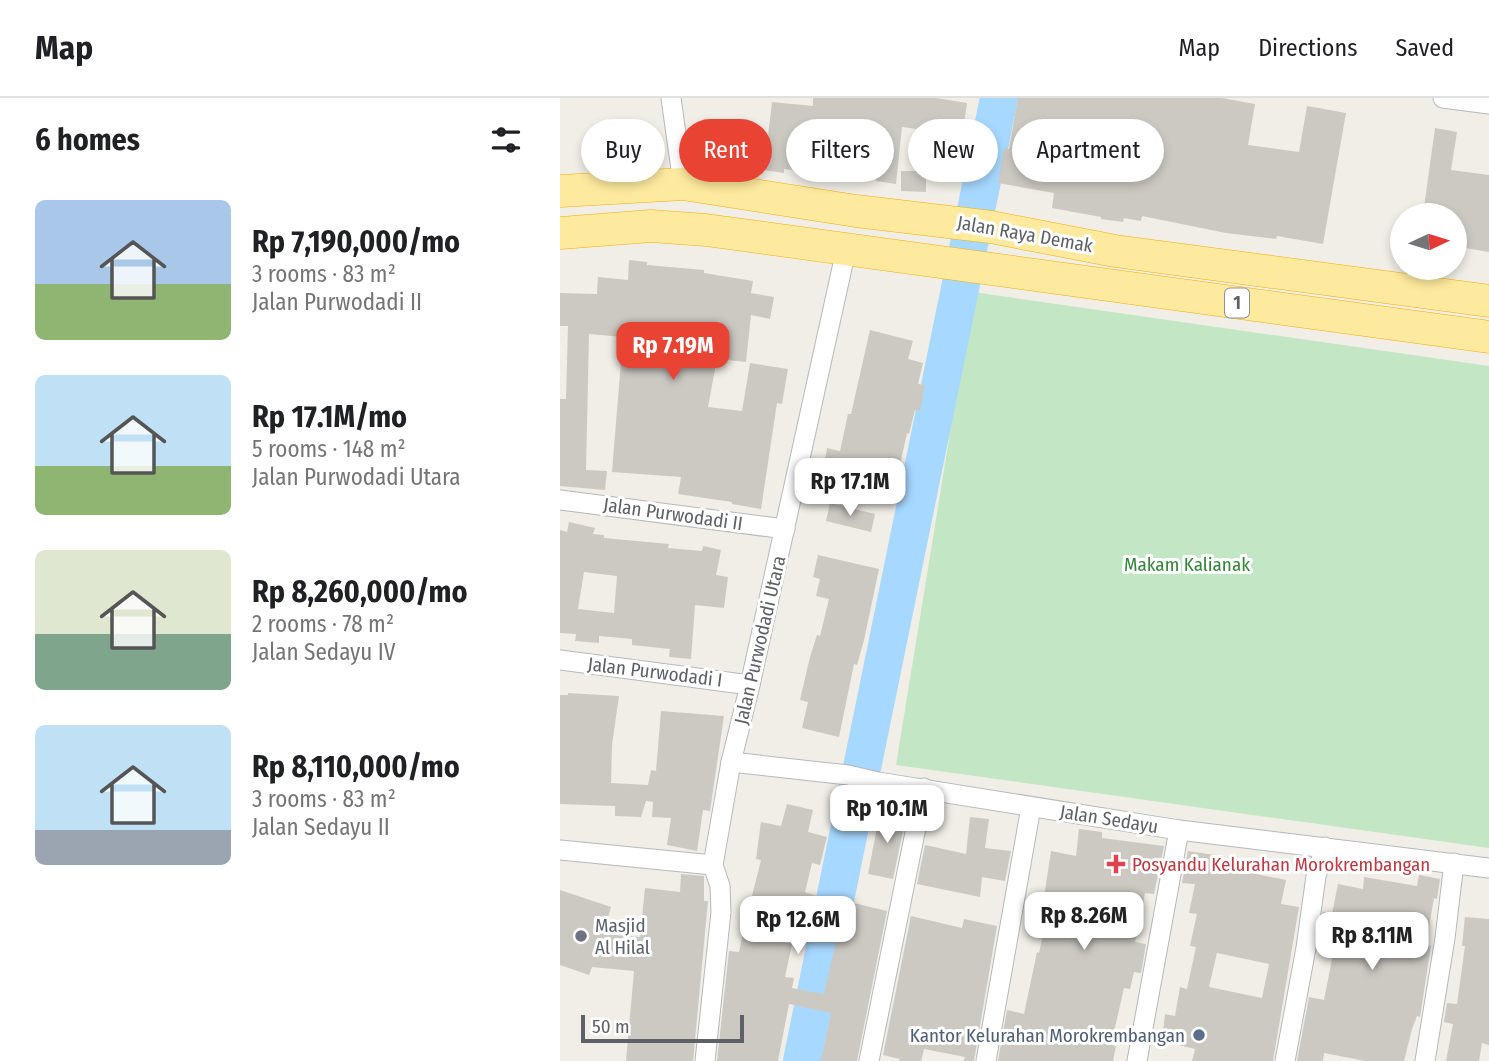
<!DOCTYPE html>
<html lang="en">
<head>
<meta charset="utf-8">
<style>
	:root { --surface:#fff; --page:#f6f6f6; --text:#202124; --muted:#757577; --line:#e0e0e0; --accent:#e94333 }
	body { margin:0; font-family:"Fira Sans Condensed",sans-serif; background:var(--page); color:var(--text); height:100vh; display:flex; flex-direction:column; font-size:26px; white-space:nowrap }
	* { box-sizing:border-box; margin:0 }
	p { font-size:23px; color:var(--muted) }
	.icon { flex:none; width:38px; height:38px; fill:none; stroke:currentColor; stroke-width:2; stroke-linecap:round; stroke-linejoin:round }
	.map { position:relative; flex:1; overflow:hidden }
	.details { display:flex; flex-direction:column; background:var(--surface); width:560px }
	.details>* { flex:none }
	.banner { position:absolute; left:21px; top:21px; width:665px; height:63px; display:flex; gap:14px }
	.needle { width:46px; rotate:86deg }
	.controls { position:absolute; left:830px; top:105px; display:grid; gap:14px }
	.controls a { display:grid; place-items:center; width:77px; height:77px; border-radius:50%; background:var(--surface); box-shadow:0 4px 10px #0003; font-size:35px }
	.scale { position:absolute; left:21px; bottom:18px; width:163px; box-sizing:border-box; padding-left:7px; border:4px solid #5e6267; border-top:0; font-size:19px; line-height:24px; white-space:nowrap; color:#5e6267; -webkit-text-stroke:5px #fff; paint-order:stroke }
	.price { position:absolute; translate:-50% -60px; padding:0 16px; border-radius:14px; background:#fff; color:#222; font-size:23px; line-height:46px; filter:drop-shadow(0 2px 4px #0008) }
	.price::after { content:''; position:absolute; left:50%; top:42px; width:21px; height:16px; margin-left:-10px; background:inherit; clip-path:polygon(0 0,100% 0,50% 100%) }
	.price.current { background:var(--accent); color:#fff }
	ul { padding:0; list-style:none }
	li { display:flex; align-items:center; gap:21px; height:175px; padding:0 35px }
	li span { display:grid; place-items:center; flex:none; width:196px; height:140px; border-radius:10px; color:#555 }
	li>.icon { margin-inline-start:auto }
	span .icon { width:84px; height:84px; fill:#fffc; stroke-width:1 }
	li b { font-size:30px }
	h2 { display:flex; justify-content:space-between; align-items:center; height:84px; padding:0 35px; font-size:30px }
	.tag { padding:0 24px; border-radius:32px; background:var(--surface); box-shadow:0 4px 10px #0003; font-size:24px; line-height:63px }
	.tag.current { background:var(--accent); color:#fff }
	header { display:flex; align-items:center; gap:42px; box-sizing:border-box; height:98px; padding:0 35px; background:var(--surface); border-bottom:2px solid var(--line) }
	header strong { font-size:33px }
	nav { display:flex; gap:38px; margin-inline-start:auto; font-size:24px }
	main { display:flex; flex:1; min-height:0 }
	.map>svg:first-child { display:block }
	.green { fill:#c3e7c4 }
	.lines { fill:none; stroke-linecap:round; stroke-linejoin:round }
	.river { stroke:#a7d8ff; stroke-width:38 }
	.building { fill:#ccc9c3; fill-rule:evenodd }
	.minor-casing { stroke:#b6b8bd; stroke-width:21 }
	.trunk-casing { stroke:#f6ac01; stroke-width:33 }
	.minor { stroke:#fff; stroke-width:19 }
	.trunk { stroke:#feea9e; stroke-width:32 }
	.health-dot { fill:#e0444e; stroke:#fff; stroke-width:2.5 }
	.worship-dot { fill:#6b7280; stroke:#fff; stroke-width:2.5 }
	.service-dot { fill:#5c6f8a; stroke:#fff; stroke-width:2.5 }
	.labels { text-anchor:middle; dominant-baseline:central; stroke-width:6; stroke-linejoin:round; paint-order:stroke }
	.shield { fill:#fff; stroke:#8e9195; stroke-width:2 }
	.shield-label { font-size:18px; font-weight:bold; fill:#5e6267 }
	.street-label { font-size:19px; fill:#5e6267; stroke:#fff }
	.park-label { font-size:19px; fill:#35863a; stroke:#fff }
	.health-label { font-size:19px; fill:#be3a42; stroke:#fff; text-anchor:start }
	.worship-label { font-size:19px; fill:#5b616d; stroke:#fff; text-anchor:start }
	.service-label { font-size:19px; fill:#4e5e75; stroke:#fff; text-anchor:end }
</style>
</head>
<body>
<header>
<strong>Map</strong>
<nav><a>Map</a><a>Directions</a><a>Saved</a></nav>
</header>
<main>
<section class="details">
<h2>6 homes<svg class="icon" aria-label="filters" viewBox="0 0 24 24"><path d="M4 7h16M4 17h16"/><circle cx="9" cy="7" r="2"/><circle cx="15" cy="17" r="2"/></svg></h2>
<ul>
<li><span style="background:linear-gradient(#a9c7e8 60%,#8fb573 0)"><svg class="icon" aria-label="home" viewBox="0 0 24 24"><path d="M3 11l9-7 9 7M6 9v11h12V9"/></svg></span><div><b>Rp 7,190,000/mo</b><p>3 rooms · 83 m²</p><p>Jalan Purwodadi II</p></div></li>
<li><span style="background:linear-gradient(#bfe0f5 65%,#8fb573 0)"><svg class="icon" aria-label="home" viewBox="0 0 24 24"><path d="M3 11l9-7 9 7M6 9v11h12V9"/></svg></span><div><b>Rp 17.1M/mo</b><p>5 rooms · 148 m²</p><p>Jalan Purwodadi Utara</p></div></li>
<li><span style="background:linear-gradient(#dfe7d0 60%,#7fa58c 0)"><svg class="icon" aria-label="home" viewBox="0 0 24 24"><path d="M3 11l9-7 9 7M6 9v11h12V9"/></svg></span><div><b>Rp 8,260,000/mo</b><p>2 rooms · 78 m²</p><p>Jalan Sedayu IV</p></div></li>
<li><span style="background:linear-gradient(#bfe0f5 75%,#9aa5b1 0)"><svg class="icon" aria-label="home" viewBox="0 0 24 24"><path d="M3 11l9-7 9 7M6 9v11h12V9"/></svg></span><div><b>Rp 8,110,000/mo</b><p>3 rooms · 83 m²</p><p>Jalan Sedayu II</p></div></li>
</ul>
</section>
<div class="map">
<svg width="929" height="963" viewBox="0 0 929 963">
	<rect width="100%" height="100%" fill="#f0eee6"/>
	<path class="green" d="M413 194 929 268V750L336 667Z"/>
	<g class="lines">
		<path class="river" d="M242 963 439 0"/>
	</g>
	<g class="building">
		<path d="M253 0H376L407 5 402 41 377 38 378 34 342 29 336 86 316 83 319 63 250 54 248 74 224 71V75L204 72 212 4 253 8Z"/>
		<path d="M458 0H662L695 6 688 47 739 54 747 8 786 15 763 146 717 138 716 141 666 135 582 118 581 123 564 120 563 124 541 121V119L492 110 494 95 438 85 444 50 449 51Z"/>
		<path d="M165 22 170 47 143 52 138 27Z"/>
		<path d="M875 30 897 34 891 72 929 77V154L894 148V117H863Z"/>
		<path d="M341 73H366V94L341 93Z"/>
		<path d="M69 162 87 164V167L144 172V175L193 183 191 195 214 199 210 221 191 217 186 264 157 261 148 309 182 313 190 265 228 271 222 306 217 305 201 411 172 406V404L118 396 121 379 52 374 63 239 29 236 26 372 47 373 45 392 0 388V301H6L8 228H0V195L37 196 38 179 68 182Z"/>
		<path d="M310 232 353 243 348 261 363 265 358 286 365 287 360 313 355 312 349 336 347 335 337 380 292 369 285 406 261 400 267 374 263 373 267 350 280 353 288 316H291Z"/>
		<path d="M270 405 315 416 311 434 266 423Z"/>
		<path d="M9 424 35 430 33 436 44 437V440L109 446 108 450 142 453 143 448 161 452 156 477 168 479 164 510 135 507 131 561 109 559 110 551 72 547V541L39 538V545L15 543 16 536 0 535V432L7 434ZM24 474 57 478 54 515 18 511Z"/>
		<path d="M258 457 319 471 304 542 297 567 294 566 279 639 242 630 248 604 240 602 250 559 257 537 260 538 269 501 256 498 260 481 253 479Z"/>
		<path d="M8 595 59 598 52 647 51 685 88 687 91 672 96 673 101 613 164 618 150 713 143 712 137 753 107 747 111 720 92 719 93 704 86 703 81 719 55 718V708L0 706V597H8Z"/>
		<path d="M227 706 253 712 248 734 267 739 260 767 252 765 245 794 263 800V802L298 806 327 813 297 963H261L271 915 229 906 218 963H157L169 853 179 854 183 835 232 846 225 879 234 880 232 890 264 896 281 822 191 802 201 762 196 761 201 724 221 728Z"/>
		<path d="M320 714 346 718 333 781 308 776Z"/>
		<path d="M410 719 429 721 425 750 451 753 445 783 422 779 420 799 357 786 365 747 406 756Z"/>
		<path d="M519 731 542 734V740L604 748 594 796 585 795 575 844 586 846 581 875 574 874 570 891 564 890 551 947 556 948 553 963H438L447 912 464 916 477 854 479 855 488 815 482 813 491 753 516 758Z"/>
		<path d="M628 753 655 757 654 763 687 768 686 774 726 782 721 806 739 809 713 963H632L635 951 602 943 605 916 615 918 620 889 627 891 636 849 630 848 637 816 629 815 635 786 622 785ZM657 855 709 866 702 900 649 889Z"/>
		<path d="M121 776 144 778V803H148L133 963H66L74 873 32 869 29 877 0 867V792L51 809 43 836 80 839 85 790 120 794Z"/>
		<path d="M859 777 880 781 877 801 874 800 866 847 871 848 860 919 857 918 852 931 844 963H805L764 955 763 963H737L749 899 764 902 776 841 760 838 763 814 772 816 778 786 803 791 804 779 857 788Z"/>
		<path d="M351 818 402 830 404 821 437 828 414 963H404L405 959 364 951 361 963H339L340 961 323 957Z"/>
		<path d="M905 819 929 821V947L922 945 919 963H886L893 926 884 924 887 905 897 906 905 848H902Z"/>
	</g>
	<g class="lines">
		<defs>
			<g id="minor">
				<path d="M111 0 123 86"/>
				<path d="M883 0 929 6"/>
				<path d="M0 402 225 431"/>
				<path d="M0 562 190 587"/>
				<path d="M171 664 288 677 318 684 619 732 929 770"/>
				<path d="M0 752 153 767"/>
				<path d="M145 963 161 814 160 788 153 767 171 664 190 587 286 152"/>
				<path d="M309 963 364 690"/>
				<path d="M426 963 471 709"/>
				<path d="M577 963 619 732"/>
				<path d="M725 963 746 850 756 778 765 749"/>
				<path d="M865 963 885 840 894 765"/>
			</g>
			<g id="trunk">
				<path d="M0 93 123 86 296 113 431 129 555 153 929 203"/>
				<path d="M0 135 91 128 146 132 929 239"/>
			</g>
		</defs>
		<use href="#minor" class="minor-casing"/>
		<use href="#trunk" class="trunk-casing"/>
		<use href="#minor" class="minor"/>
		<use href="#trunk" class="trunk"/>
	</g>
	<path class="health-dot" d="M552.5 755.5h7v7h7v7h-7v7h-7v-7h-7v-7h7z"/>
	<circle class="worship-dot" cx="21" cy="838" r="7"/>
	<circle class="service-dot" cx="639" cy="937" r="7"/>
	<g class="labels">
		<rect class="shield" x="665" y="190.5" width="24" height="29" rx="5"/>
		<g class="shield-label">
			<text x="677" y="205">1</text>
		</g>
		<g class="street-label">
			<text transform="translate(465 136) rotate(10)">Jalan Raya Demak</text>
			<text transform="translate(113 416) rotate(8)">Jalan Purwodadi II</text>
			<text transform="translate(200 542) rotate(-77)">Jalan Purwodadi Utara</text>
			<text transform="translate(95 574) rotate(7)">Jalan Purwodadi I</text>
			<text transform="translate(549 721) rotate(9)">Jalan Sedayu</text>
		</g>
		<g class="park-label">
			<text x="627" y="466">Makam Kalianak</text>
		</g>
		<g class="health-label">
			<text x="572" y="766">Posyandu Kelurahan Morokrembangan</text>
		</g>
		<g class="worship-label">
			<text x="35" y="827">Masjid<tspan x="35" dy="22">Al Hilal</tspan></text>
		</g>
		<g class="service-label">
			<text x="625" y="937">Kantor Kelurahan Morokrembangan</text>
		</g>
	</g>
</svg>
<div class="controls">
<a><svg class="needle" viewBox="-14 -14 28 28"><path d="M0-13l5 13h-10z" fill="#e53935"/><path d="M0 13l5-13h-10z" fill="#757577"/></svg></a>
</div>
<div class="scale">50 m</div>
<b class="price current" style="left:113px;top:284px">Rp 7.19M</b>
<b class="price" style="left:290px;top:420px">Rp 17.1M</b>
<b class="price" style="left:327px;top:747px">Rp 10.1M</b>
<b class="price" style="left:524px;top:854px">Rp 8.26M</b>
<b class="price" style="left:238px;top:858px">Rp 12.6M</b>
<b class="price" style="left:812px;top:874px">Rp 8.11M</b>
<div class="banner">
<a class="tag">Buy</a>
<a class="tag current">Rent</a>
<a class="tag">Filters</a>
<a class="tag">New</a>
<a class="tag">Apartment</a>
</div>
</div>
</main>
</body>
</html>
